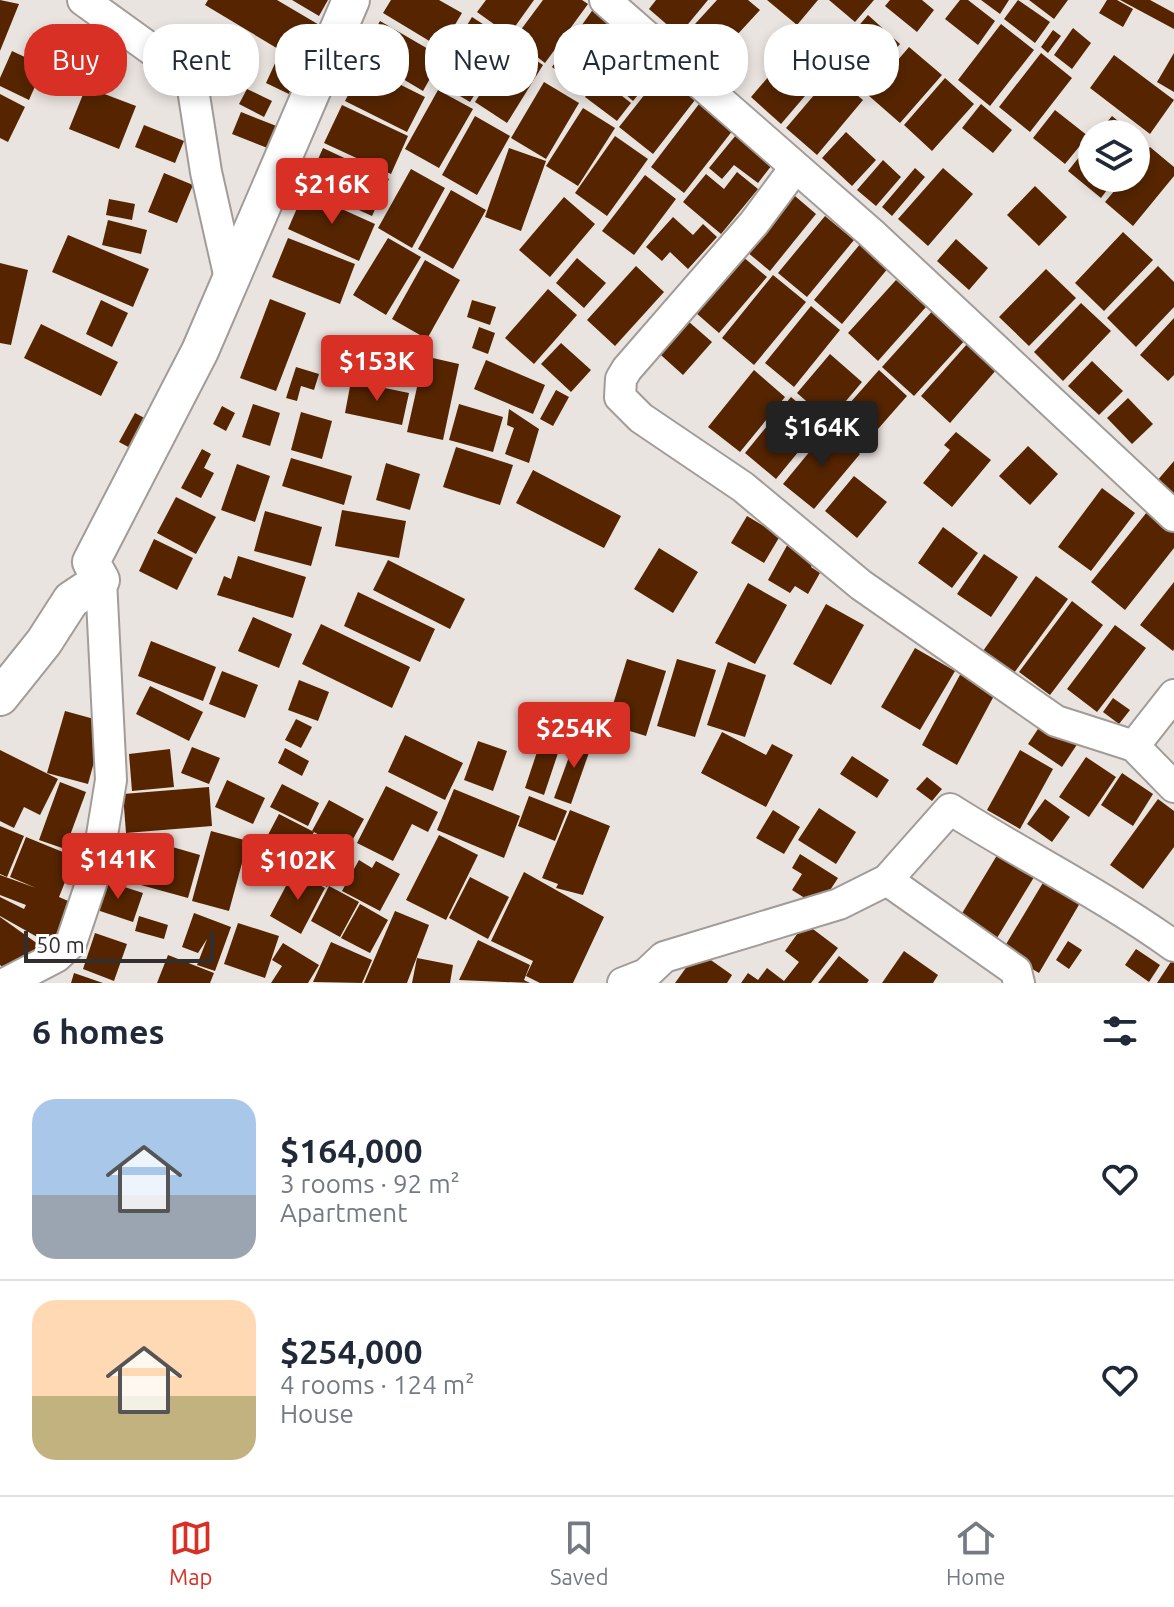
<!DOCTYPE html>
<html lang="en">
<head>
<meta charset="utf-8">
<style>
	:root { --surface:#fff; --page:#f2f2f3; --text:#1f2937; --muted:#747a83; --line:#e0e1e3; --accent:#d93025 }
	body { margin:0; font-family:Ubuntu,sans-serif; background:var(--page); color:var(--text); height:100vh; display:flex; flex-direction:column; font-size:30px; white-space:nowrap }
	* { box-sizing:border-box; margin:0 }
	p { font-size:26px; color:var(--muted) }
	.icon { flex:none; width:44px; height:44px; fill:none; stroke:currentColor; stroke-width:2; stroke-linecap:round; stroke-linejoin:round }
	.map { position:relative; height:983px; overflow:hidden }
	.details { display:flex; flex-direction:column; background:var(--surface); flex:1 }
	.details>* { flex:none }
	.guide { position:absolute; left:24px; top:24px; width:1126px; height:72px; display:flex; gap:16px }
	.buttons { position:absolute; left:1078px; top:120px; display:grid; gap:16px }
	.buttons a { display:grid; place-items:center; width:72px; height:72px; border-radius:50%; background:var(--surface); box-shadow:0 4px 12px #0003; font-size:40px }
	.scale { position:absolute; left:24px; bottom:20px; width:190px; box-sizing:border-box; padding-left:8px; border:4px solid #312e2d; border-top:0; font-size:22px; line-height:28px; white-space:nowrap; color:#312e2d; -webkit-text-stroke:6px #fff; paint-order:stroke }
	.price { position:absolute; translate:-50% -68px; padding:0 18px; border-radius:8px; background:var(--accent); color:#fff; font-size:26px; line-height:52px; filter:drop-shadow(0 2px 4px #0008) }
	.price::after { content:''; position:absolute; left:50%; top:48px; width:24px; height:18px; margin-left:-12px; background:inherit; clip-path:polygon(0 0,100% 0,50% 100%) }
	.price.active { background:#222; color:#fff }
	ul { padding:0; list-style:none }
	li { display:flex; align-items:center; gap:24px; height:200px; padding:0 32px }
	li+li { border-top:2px solid var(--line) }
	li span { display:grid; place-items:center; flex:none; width:224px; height:160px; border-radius:24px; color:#555 }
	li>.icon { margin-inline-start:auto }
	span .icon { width:96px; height:96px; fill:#fffc; stroke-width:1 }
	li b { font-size:34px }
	h2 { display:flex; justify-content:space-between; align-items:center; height:96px; padding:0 32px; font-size:34px }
	.chip { padding:0 28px; border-radius:32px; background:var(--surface); box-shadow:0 4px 12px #0003; font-size:28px; line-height:72px }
	.chip.active { background:var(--accent); color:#fff }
	.menu { display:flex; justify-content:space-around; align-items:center; height:112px; border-top:2px solid var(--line); background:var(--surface); font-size:22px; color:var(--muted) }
	.menu a { display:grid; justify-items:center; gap:4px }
	.menu .active { color:var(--accent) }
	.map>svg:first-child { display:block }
	.building { fill:#562500 }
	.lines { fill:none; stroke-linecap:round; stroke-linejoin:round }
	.minor-casing { stroke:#a19c99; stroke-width:34 }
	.tertiary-casing { stroke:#a19c99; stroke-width:40 }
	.minor { stroke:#fff; stroke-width:30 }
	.tertiary { stroke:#fff; stroke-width:36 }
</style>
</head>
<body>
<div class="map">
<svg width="1174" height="983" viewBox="0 0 1174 983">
	<rect width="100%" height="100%" fill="#eae4e0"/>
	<g class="building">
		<path d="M0 0 19 4 0 51Z"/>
		<path d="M208 0H277L321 26 300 62 205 5Z"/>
		<path d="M292 0H328L319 16Z"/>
		<path d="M391 0H439L462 13 441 48 383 13Z"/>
		<path d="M486 0H534L509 35 477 12Z"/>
		<path d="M543 0H582L588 4 545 63 514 39Z"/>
		<path d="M656 0H708L679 35 649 9Z"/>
		<path d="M717 0H748L760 10 712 62 684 36Z"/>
		<path d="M767 0H818L797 25Z"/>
		<path d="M829 0H874L855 22Z"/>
		<path d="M890 0H922L934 10 917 32 885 6Z"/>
		<path d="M960 0H968L995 21 978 45 945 19Z"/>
		<path d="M981 0H1009L1000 14Z"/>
		<path d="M1018 0 1050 22 1035 43 1004 19Z"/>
		<path d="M1029 0H1068L1054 19Z"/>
		<path d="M1107 0H1117L1133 9 1123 27 1099 13Z"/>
		<path d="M1120 0H1150L1174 13V29Z"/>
		<path d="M594 8 625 32 582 90 552 67Z"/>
		<path d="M868 15 900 44 862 88 830 59Z"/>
		<path d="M472 17 489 28 451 88 435 78Z"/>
		<path d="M380 21 442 57 423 91 361 54Z"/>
		<path d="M52 24 96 43 82 75 38 55Z"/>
		<path d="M1001 24 1034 50 990 106 958 80Z"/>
		<path d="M1073 28 1091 43 1072 69 1054 55Z"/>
		<path d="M494 29 509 39 470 102 455 93Z"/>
		<path d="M1053 30 1061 36 1048 53 1041 47Z"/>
		<path d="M202 32 226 45 206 80 183 67Z"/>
		<path d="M798 42 828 69 781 124 751 97Z"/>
		<path d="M626 44 658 70 633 101 601 73Z"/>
		<path d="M512 45 543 65 507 123 475 102Z"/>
		<path d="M909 47 942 75 900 123 868 95Z"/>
		<path d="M12 51 44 66 29 100 0 86V78Z"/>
		<path d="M1041 53 1072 78 1030 132 999 107Z"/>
		<path d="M1174 53V92L1157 82Z"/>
		<path d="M1114 55 1174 100 1150 134 1090 88Z"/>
		<path d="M277 59 300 70 289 94 266 83Z"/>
		<path d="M668 65 702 91 653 154 619 127Z"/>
		<path d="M363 66 425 97 407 132 345 101Z"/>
		<path d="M832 74 863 100 817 155 786 128Z"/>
		<path d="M599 78 631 103 617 121 585 97Z"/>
		<path d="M945 78 974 104 932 151 904 125Z"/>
		<path d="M544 82 579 103 546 159 511 138Z"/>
		<path d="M86 87 136 106 119 149 69 129Z"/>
		<path d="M247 89 272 101 264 117 239 104Z"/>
		<path d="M438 90 473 109 439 168 405 149Z"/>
		<path d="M0 94 25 107 8 142 0 138Z"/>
		<path d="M699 104 733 130 684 193 651 167Z"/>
		<path d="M981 104 1012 130 993 153 962 128Z"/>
		<path d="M342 105 408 136 391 174 324 143Z"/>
		<path d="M583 108 615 128 578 186 546 166Z"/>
		<path d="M1055 110 1088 136 1065 164 1033 138Z"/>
		<path d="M241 112 279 127 270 149 232 134Z"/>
		<path d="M475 116 510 136 477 195 442 175Z"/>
		<path d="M1112 116 1134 134H1097Z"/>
		<path d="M144 125 184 141 175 163 135 147Z"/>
		<path d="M846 132 876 160 852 186 822 158Z"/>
		<path d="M736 135 772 165 758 183 734 165 722 179 709 168Z"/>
		<path d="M615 136 648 159 607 216 575 193Z"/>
		<path d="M1092 141V178H1116L1101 198 1068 171Z"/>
		<path d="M1150 147 1174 167V176L1133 226 1105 202 1125 178H1136V164Z"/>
		<path d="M323 148 389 179 372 216 306 186Z"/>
		<path d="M509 148 546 161 521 231 485 217Z"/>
		<path d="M883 160 901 177 876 206 857 190Z"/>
		<path d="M915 168 925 177 892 216 882 207Z"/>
		<path d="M943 168 973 194 928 246 898 219Z"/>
		<path d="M411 169 445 188 412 248 378 228Z"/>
		<path d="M737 172 758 189 721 234 683 202 706 174 724 189Z"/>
		<path d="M164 173 193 185 177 223 148 212Z"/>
		<path d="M645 175 676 199 634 255 602 231Z"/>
		<path d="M1035 186 1067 217 1039 246 1007 215Z"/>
		<path d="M451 190 486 210 453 269 418 249Z"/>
		<path d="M788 190 816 214 770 271 741 247Z"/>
		<path d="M304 192 375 224 359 261 288 229Z"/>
		<path d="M564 197 595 224 550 277 519 250Z"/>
		<path d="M109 199 135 204 132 220 106 215Z"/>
		<path d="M825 216 854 240 807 297 778 273Z"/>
		<path d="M673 217 693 235 703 224 717 237 688 269 670 252 662 261 646 247Z"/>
		<path d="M108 220 147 230 141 254 102 245Z"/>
		<path d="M1123 232 1153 260 1104 311 1075 283Z"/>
		<path d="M68 235 149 269 133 307 52 272Z"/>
		<path d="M288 238 355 264 340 304 272 277Z"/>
		<path d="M388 238 421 257 386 315 353 295Z"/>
		<path d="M956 239 988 268 969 290 937 261Z"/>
		<path d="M861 243 889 267 842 324 814 300Z"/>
		<path d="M736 251 767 277 719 333 688 306Z"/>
		<path d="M577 258 606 283 584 308 556 283Z"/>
		<path d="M425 260 460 280 427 339 392 319Z"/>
		<path d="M0 263 28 270 11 345 0 343Z"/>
		<path d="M636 266 664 292 615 346 587 320Z"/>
		<path d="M1158 266 1174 282V307L1136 347 1107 318Z"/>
		<path d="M1046 269 1076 298 1029 346 999 317Z"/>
		<path d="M773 275 806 302 754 365 722 338Z"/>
		<path d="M896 280 926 307 878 361 848 333Z"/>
		<path d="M548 289 577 315 534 364 505 338Z"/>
		<path d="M270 299 306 313 276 391 240 378Z"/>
		<path d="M101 300 128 313 112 347 86 334Z"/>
		<path d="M472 300 496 307 490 325 467 317Z"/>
		<path d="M1081 303 1111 331 1063 381 1034 352Z"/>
		<path d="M811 306 840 330 794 387 765 363Z"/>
		<path d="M935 308 967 338 914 396 882 367Z"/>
		<path d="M680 314 712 342 683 375 652 347Z"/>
		<path d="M1174 318V375L1168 381 1140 355Z"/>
		<path d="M41 324 118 362 101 396 24 358Z"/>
		<path d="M479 327 495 333 488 354 472 348Z"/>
		<path d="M561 343 591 370 571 392 541 364Z"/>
		<path d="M968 343 997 369 950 423 921 396Z"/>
		<path d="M379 351 399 360 392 378 372 370Z"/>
		<path d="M830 354 862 382 829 421 797 393Z"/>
		<path d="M424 356 459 364 443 440 407 432Z"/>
		<path d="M486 360 545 385 533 414 474 389Z"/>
		<path d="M1092 361 1123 391 1099 415 1068 386Z"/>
		<path d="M296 367 319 374 314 390 301 386 297 401 286 398Z"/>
		<path d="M754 370 785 397 740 452 708 427Z"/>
		<path d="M879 370 907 396 863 446 834 421Z"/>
		<path d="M351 381 409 393 402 425 345 413Z"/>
		<path d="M556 390 569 397 553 426 540 419Z"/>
		<path d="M791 397 822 423 776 479 745 453Z"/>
		<path d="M1128 398 1153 424 1132 444 1107 418Z"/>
		<path d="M253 404 280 413 270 446 242 437Z"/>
		<path d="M459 404 503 417 493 452 449 440Z"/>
		<path d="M222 406 235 413 226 431 213 424Z"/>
		<path d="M509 409 539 429 529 463 505 454 514 428 507 425Z"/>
		<path d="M301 412 332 421 322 459 291 450Z"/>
		<path d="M135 413 150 421 134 450 119 442Z"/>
		<path d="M829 428 860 454 814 509 783 484Z"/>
		<path d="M956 432 991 460 952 507 923 483 950 450 944 445Z"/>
		<path d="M1028 446 1058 474 1030 505 999 476Z"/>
		<path d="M456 447 513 465 500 505 443 487Z"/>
		<path d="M202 449 211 454 204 468 214 473 201 498 181 488Z"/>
		<path d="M291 458 352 476 344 505 282 486Z"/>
		<path d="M1174 461V498L1156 482Z"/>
		<path d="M386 463 420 474 410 510 376 500Z"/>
		<path d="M237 464 270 476 255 522 221 510Z"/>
		<path d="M533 470 621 516 604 548 516 503Z"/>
		<path d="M854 476 887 502 857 538 825 511Z"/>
		<path d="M1102 488 1135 513 1091 571 1058 547Z"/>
		<path d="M176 497 216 517 196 554 157 533Z"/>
		<path d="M1151 507 1174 526V548L1125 610 1091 582Z"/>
		<path d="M342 510 406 521 399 558 335 546Z"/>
		<path d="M265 511 322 527 311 566 254 551Z"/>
		<path d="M747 516 780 536 764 563 731 543Z"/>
		<path d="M943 527 978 553 952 588 918 563Z"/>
		<path d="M154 539 193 558 177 590 139 571Z"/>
		<path d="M790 540 818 555 811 567 820 573 808 594 795 586 790 593 768 580Z"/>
		<path d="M659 548 698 572 673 613 634 589Z"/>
		<path d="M984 554 1018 577 991 617 957 594Z"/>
		<path d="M238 556 306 577 293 618 217 595 224 576 231 579Z"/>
		<path d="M388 560 465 599 450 629 373 590Z"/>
		<path d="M1036 576 1068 599 1014 673 983 651Z"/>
		<path d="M1174 582V649L1173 651 1140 625Z"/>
		<path d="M748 583 787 605 755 664 715 643Z"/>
		<path d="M358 592 435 629 420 662 344 626Z"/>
		<path d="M1072 601 1103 625 1050 695 1019 672Z"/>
		<path d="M826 604 864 625 831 685 793 664Z"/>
		<path d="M253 617 292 634 279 668 238 651Z"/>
		<path d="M321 624 410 667 392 708 302 664Z"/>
		<path d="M1115 625 1146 648 1097 712 1067 689Z"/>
		<path d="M151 641 216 667 203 701 138 676Z"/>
		<path d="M915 648 955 671 920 730 881 707Z"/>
		<path d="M627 659 666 671 646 736 607 724Z"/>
		<path d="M677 659 716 670 695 737 657 726Z"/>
		<path d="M728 662 766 675 745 737 707 725Z"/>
		<path d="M222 671 258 685 245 718 209 704Z"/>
		<path d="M961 673 996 692 957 765 922 745Z"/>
		<path d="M299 680 329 692 318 721 288 710Z"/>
		<path d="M150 686 203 712 189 741 136 714Z"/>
		<path d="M1113 698 1130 710 1119 724 1103 712Z"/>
		<path d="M65 711 105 722 88 784 47 773Z"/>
		<path d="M296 719 312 727 301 748 285 740Z"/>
		<path d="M1044 720 1078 743 1062 767 1028 744Z"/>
		<path d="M546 725 565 732 544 795 525 788Z"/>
		<path d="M722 732 766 755 772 744 793 755 766 807 701 773Z"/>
		<path d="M405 735 463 763 445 800 388 772Z"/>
		<path d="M577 735 593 741 571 804 554 798Z"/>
		<path d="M478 741 507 751 493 791 464 780Z"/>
		<path d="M192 747 220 758 209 784 181 773Z"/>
		<path d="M285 748 309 761 302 776 278 763Z"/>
		<path d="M170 749 174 787 132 791 129 754Z"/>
		<path d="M0 750 58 779 40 815 24 807 14 828 0 821Z"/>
		<path d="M1020 750 1053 769 1020 829 987 810Z"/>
		<path d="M852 756 889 780 877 798 840 774Z"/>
		<path d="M1086 757 1116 777 1089 817 1059 797Z"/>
		<path d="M1122 773 1153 794 1133 826 1101 805Z"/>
		<path d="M927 777 942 789 932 801 916 789Z"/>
		<path d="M227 780 265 798 253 824 215 807Z"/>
		<path d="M60 782 86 792 65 849 39 840Z"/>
		<path d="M282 784 319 803 308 826 270 807Z"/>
		<path d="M386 786 438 812 428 832 412 824 393 861 357 843Z"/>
		<path d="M209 787 212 826 126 833 123 794Z"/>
		<path d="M454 789 520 816 504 858 437 830Z"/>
		<path d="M529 796 567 811 555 841 518 826Z"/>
		<path d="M1045 799 1070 817 1052 842 1027 824Z"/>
		<path d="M1158 799 1174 811V847L1143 889 1110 865Z"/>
		<path d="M329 800 364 819 347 850 312 831Z"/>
		<path d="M819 808 856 832 836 864 798 840Z"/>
		<path d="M570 810 610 826 583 895 556 888 558 884 542 878Z"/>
		<path d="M773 810 800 827 784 854 756 838Z"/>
		<path d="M279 814 314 832 298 862 315 834 347 852 327 887 260 850Z"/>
		<path d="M0 826 24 836 7 877 0 874Z"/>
		<path d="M211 831 248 841 229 911 192 901Z"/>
		<path d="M131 835 200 855 188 898 119 879Z"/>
		<path d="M439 835 478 855 446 920 406 900Z"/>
		<path d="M26 837 75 857 59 897 75 904 55 947 0 916V897L24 909 26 905 0 895V875L36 888 10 877Z"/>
		<path d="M999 852 1036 874 997 938 961 915Z"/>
		<path d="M800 854 838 878 819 907 792 890 802 874 792 868Z"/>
		<path d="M359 860 372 868 376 861 400 874 380 911 342 891Z"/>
		<path d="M294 871 325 888 301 934 270 916Z"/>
		<path d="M524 872 604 917 573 983H540L526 976 533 961 491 941Z"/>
		<path d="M470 877 509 897 488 939 449 918Z"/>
		<path d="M103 880 143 893 133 922 94 909Z"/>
		<path d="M1044 881 1080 903 1039 973 1002 951Z"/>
		<path d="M329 886 359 902 340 937 311 921Z"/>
		<path d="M360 904 388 920 370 953 341 938Z"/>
		<path d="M395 911 429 925 407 983H364Z"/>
		<path d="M194 913 231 927 215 971 197 965 207 939 198 953 182 947Z"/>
		<path d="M139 916 168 925 164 939 135 931Z"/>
		<path d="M0 917 45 949 17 978 0 965Z"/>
		<path d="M238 923 279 936 265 978 224 964Z"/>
		<path d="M805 923 838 948 811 983H741L748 973 758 980 767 968 784 981 799 962 785 951Z"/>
		<path d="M95 933 127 944 114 981 83 969Z"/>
		<path d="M478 940 530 965 524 980 530 983 459 980Z"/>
		<path d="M1068 941 1082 950 1069 969 1056 960Z"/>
		<path d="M331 942 372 960 362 983 313 982Z"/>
		<path d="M283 943 319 965 308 983H271L282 966 272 960Z"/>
		<path d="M1136 949 1160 965 1149 982 1125 965Z"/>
		<path d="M698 951 732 975 727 983H675Z"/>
		<path d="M904 951 938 975 933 983H882Z"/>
		<path d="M168 955 214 973 210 983H157Z"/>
		<path d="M839 956 869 980 867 983H818Z"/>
		<path d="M1174 957V983H1157Z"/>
		<path d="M417 958 453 965 450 983H412Z"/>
		<path d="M74 973 103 983H71Z"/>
	</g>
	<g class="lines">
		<defs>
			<g id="minor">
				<path d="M83 0 173 65 193 89 206 172 231 283"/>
				<path d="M605 0 871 233 1174 516"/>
				<path d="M795 168 754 223 627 369 621 379 620 397 641 418 743 487 861 585 1056 721 1134 746 1174 787"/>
				<path d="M1134 746 1174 695"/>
				<path d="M887 880 1016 971 1019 983"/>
				<path d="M6 983 56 957 71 943 97 866 111 780 101 580"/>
				<path d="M623 983 646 974 664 957 839 904 887 880 950 809C1024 856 1103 895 1174 946"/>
			</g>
			<path id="tertiary" d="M0 697 44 642 71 600 101 580 91 562 200 351 351 0"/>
		</defs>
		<use href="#minor" class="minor-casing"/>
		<use href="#tertiary" class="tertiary-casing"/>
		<use href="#minor" class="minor"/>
		<use href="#tertiary" class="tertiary"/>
	</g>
</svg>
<div class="buttons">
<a><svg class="icon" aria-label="layers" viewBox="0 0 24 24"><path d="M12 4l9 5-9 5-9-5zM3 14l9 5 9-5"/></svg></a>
</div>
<div class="scale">50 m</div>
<b class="price" style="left:332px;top:226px">$216K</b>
<b class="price" style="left:377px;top:403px">$153K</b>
<b class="price active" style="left:822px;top:469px">$164K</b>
<b class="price" style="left:574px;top:770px">$254K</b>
<b class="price" style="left:118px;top:901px">$141K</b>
<b class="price" style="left:298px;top:902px">$102K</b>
<div class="guide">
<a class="chip active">Buy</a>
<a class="chip">Rent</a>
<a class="chip">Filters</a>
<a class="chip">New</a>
<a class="chip">Apartment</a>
<a class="chip">House</a>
</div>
</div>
<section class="details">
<h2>6 homes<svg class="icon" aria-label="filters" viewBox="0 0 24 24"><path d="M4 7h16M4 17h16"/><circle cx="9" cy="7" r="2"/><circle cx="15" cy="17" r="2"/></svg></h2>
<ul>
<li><span style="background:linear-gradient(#a9c7e8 60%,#9aa5b1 0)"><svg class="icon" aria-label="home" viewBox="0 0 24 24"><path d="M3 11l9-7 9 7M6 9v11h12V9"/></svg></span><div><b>$164,000</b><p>3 rooms · 92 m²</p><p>Apartment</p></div><svg class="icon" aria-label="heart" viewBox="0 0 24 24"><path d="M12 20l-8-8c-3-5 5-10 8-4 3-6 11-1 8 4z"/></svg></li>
<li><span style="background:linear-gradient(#ffd9b3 60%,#c2b280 0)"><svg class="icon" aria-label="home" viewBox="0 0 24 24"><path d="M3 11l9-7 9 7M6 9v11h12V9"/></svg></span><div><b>$254,000</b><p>4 rooms · 124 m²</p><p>House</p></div><svg class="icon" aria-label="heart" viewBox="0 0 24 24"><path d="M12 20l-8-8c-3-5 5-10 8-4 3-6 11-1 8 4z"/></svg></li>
</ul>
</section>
<nav class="menu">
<a class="active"><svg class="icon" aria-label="map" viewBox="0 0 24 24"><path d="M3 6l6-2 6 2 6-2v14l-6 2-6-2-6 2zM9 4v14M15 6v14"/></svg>Map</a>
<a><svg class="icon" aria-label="saved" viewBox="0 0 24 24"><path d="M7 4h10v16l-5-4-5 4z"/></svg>Saved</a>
<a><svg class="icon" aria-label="home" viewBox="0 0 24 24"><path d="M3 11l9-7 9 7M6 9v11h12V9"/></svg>Home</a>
</nav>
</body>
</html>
